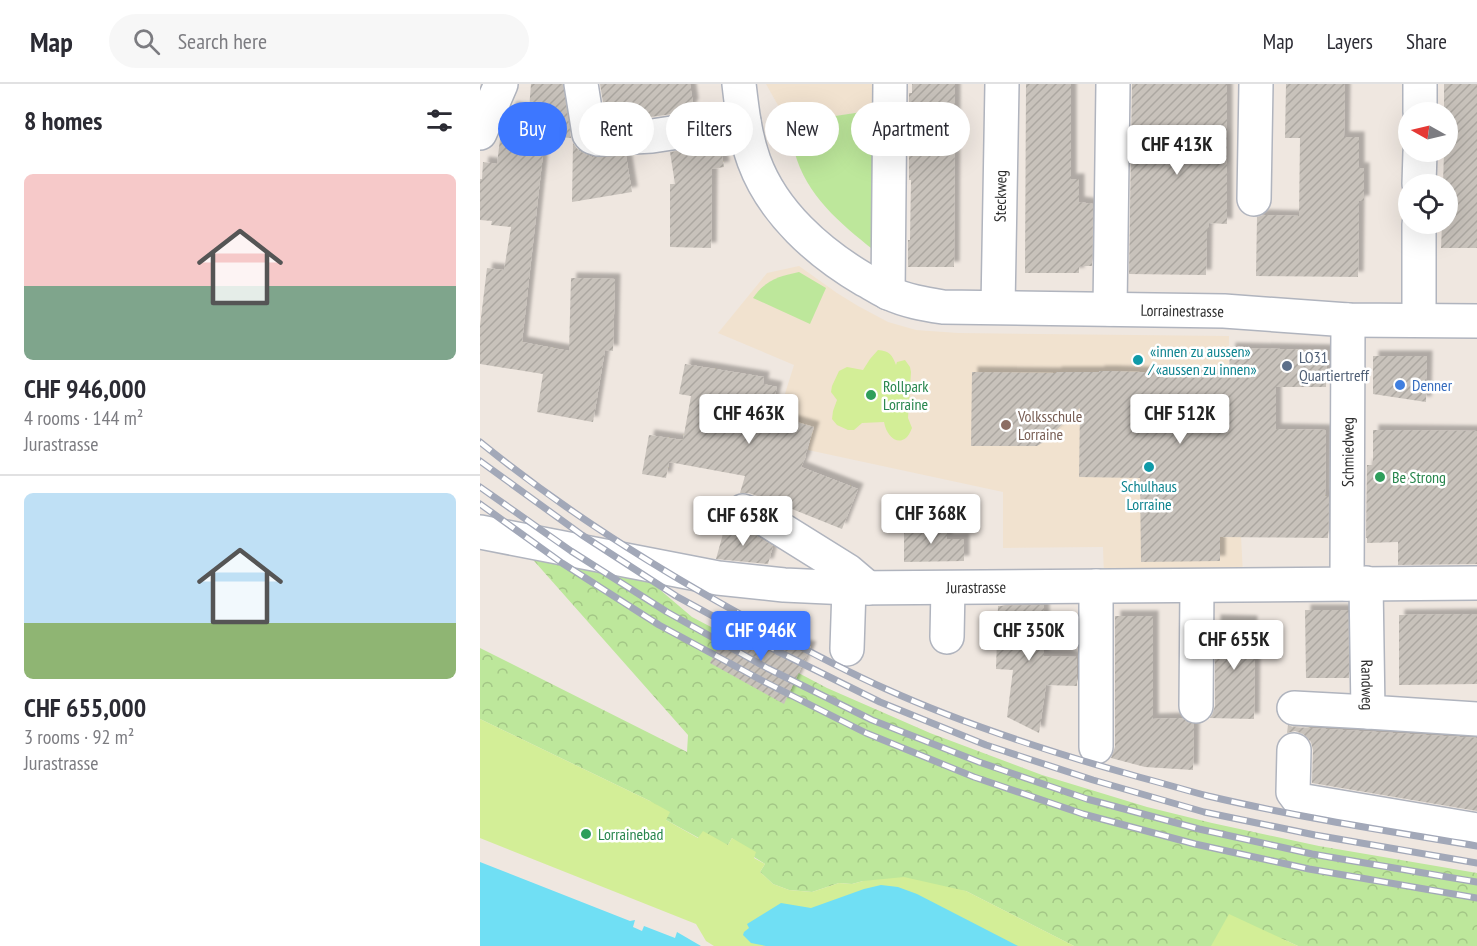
<!DOCTYPE html>
<html lang="en">
<head>
<meta charset="utf-8">
<style>
	:root { --surface:#fff; --page:#f7f7f7; --text:#2b2b33; --muted:#7c7c81; --line:#e1e1e2; --accent:#3d77ff }
	body { margin:0; font-family:"PT Sans Narrow",sans-serif; background:var(--page); color:var(--text); height:100vh; display:flex; flex-direction:column; font-size:22px; white-space:nowrap }
	* { box-sizing:border-box; margin:0 }
	p { font-size:20px; color:var(--muted) }
	.icon { flex:none; width:33px; height:33px; fill:none; stroke:currentColor; stroke-width:2; stroke-linecap:round; stroke-linejoin:round }
	.map { position:relative; flex:1; overflow:hidden }
	.side { display:flex; flex-direction:column; background:var(--surface); width:480px }
	.side>* { flex:none }
	.banner { position:absolute; left:18px; top:18px; width:570px; height:54px; display:flex; gap:12px }
	.needle { width:39px; rotate:278deg }
	.fabs { position:absolute; left:918px; top:18px; display:grid; gap:12px }
	.fabs a { display:grid; place-items:center; width:60px; height:60px; border-radius:50%; background:var(--surface); box-shadow:0 6px 24px #0002; font-size:30px }
	.price { position:absolute; translate:-50% -51px; padding:0 14px; border-radius:6px; background:#fff; color:#222; font-size:20px; line-height:39px; filter:drop-shadow(0 2px 3px #0008) }
	.price::after { content:''; position:absolute; left:50%; top:36px; width:18px; height:14px; margin-left:-9px; background:inherit; clip-path:polygon(0 0,100% 0,50% 100%) }
	.price.current { background:var(--accent); color:#fff }
	ul { padding:0; list-style:none }
	li { display:grid; align-content:center; gap:12px; height:318px; padding:0 24px }
	li+li { border-top:2px solid var(--line) }
	li span { display:grid; place-items:center; height:186px; border-radius:9px; color:#555 }
	li>.icon { margin-inline-start:auto }
	span .icon { width:108px; height:108px; fill:#fffc; stroke-width:1 }
	li b { font-size:26px }
	h2 { display:flex; justify-content:space-between; align-items:center; height:72px; padding:0 24px; font-size:26px }
	.tag { padding:0 21px; border-radius:27px; background:var(--surface); box-shadow:0 6px 24px #0002; font-size:21px; line-height:54px }
	.tag.current { background:var(--accent); color:#fff }
	header { display:flex; align-items:center; gap:36px; box-sizing:border-box; height:84px; padding:0 30px; background:var(--surface); border-bottom:2px solid var(--line) }
	header strong { font-size:28px }
	nav { display:flex; gap:33px; margin-inline-start:auto; font-size:21px }
	.search { width:420px; height:54px; background:var(--page); display:flex; align-items:center; gap:15px; box-sizing:border-box; padding:0 21px; border-radius:33px; color:var(--muted); font-size:22px }
	main { display:flex; flex:1; min-height:0 }
	.map>svg:first-child { display:block }
	.education { fill:#f1e2cf }
	.forest { fill:url(#forest-crowns) }
	.park { fill:#bde79b }
	.pitch { fill:#d3ee97 }
	.water { fill:#70dff4 }
	.building { fill:url(#building-hatch); filter:url(#shadow) }
	.lines { fill:none; stroke-linecap:round; stroke-linejoin:round }
	.minor-casing { stroke:#b0b4be; stroke-width:36 }
	.minor { stroke:#fff; stroke-width:33 }
	.rail-casing { stroke:#a2a8b8; stroke-width:7 }
	.rail { stroke:#fff; stroke-width:4.5; stroke-dasharray:14; stroke-linecap:butt }
	.culture-dot { fill:#0f9aa8; stroke:#fff; stroke-width:2 }
	.service-dot { fill:#5c6f8a; stroke:#fff; stroke-width:2 }
	.shop-dot { fill:#3f7fe0; stroke:#fff; stroke-width:2 }
	.leisure-dot { fill:#2e9e5b; stroke:#fff; stroke-width:2 }
	.education-dot { fill:#8d6e63; stroke:#fff; stroke-width:2 }
	.labels { text-anchor:middle; dominant-baseline:central; stroke-width:5; stroke-linejoin:round; paint-order:stroke }
	.street-label { font-size:16px; fill:#2e2e2e; stroke:#fff }
	.culture-label { font-size:16px; fill:#0d838f; stroke:#fff; text-anchor:start }
	.service-label { font-size:16px; fill:#4e5e75; stroke:#fff; text-anchor:start }
	.shop-label { font-size:16px; fill:#366cbe; stroke:#fff; text-anchor:start }
	.leisure-label { font-size:16px; fill:#27864d; stroke:#fff; text-anchor:start }
	.education-label { font-size:16px; fill:#785e54; stroke:#fff; text-anchor:start }
</style>
</head>
<body>
<header>
<strong>Map</strong>
<div class="search"><svg class="icon" aria-label="search" viewBox="0 0 24 24"><circle cx="10" cy="10" r="6"/><path d="M15 15l6 6"/></svg>Search here</div>
<nav><a>Map</a><a>Layers</a><a>Share</a></nav>
</header>
<main>
<section class="side">
<h2>8 homes<svg class="icon" aria-label="filters" viewBox="0 0 24 24"><path d="M4 7h16M4 17h16"/><circle cx="9" cy="7" r="2"/><circle cx="15" cy="17" r="2"/></svg></h2>
<ul>
<li><span style="background:linear-gradient(#f6c9c9 60%,#7fa58c 0)"><svg class="icon" aria-label="home" viewBox="0 0 24 24"><path d="M3 11l9-7 9 7M6 9v11h12V9"/></svg></span><div><b>CHF 946,000</b><p>4 rooms · 144 m²</p><p>Jurastrasse</p></div></li>
<li><span style="background:linear-gradient(#bfe0f5 70%,#8fb573 0)"><svg class="icon" aria-label="home" viewBox="0 0 24 24"><path d="M3 11l9-7 9 7M6 9v11h12V9"/></svg></span><div><b>CHF 655,000</b><p>3 rooms · 92 m²</p><p>Jurastrasse</p></div></li>
</ul>
</section>
<div class="map">
<svg width="997" height="862" viewBox="0 0 997 862">
	<defs>
		<pattern id="forest-crowns" width="20" height="18" patternUnits="userSpaceOnUse" patternTransform="scale(1.5)"><rect width="20" height="18" fill="#bde79b"/><path d="M2 6a3 3 0 1 1 6 0M12 15a3 3 0 1 1 6 0" fill="none" stroke="#a3c686"/></pattern>
		<pattern id="building-hatch" width="6" height="6" patternUnits="userSpaceOnUse" patternTransform="scale(1.5)"><rect width="6" height="6" fill="#c8c2bb"/><path d="M-1 1l2-2M0 6l6-6M5 7l2-2" fill="none" stroke="#aca7a1"/></pattern>
		<filter id="shadow"><feDropShadow dx="5.5" dy="-5.5" stdDeviation="1.5" flood-color="#0004"/></filter>
	</defs>
	<rect width="100%" height="100%" fill="#efe7e0"/>
	<g class="education">
		<path d="M286 0H402V25L308 39Z"/>
		<path d="M319 182 357 209 378 222 408 238 436 246 478 249 749 252 748 350 758 393 763 491 624 492 623 463 523 464V408L328 366 330 357 301 348 306 334 298 332 314 281 238 249 287 189Z"/>
	</g>
	<path class="forest" d="M40 461 152 482 212 533 347 604 450 649 562 691 667 723 732 739 839 762 997 789V862H818L805 856 797 862H594L486 807 383 797 372 800 359 799 332 808 309 806 293 800 280 788 285 780 274 773 252 754 248 761 219 754 186 736 170 717 0 635V564L207 668 208 651Z"/>
	<g class="park">
		<path d="M402 25 400 171C367 145 331 117 317 76 313 64 313 51 308 39Z"/>
		<path d="M319 188 346 204 330 240 273 214C285 196 300 192 319 188Z"/>
	</g>
	<g class="pitch">
		<path d="M398 266C409 267 412 270 416 281L417 278 425 276 430 283 431 288 428 334 432 344C424 366 407 356 404 338L382 339 374 346H368L357 341 352 335 353 327 357 316 351 308 352 302 359 287 367 283 383 286 390 275Z"/>
		<path d="M0 635 170 717 190 728 186 736 218 754 223 747 248 761 252 754 276 768 274 774 285 780 280 788 293 800 309 806 332 808 359 799 372 800 383 797 424 793 486 807 594 862H234L226 857 216 840 0 754Z"/>
		<path d="M749 830 818 862H731Z"/>
	</g>
	<g class="water">
		<path d="M0 778 150 837 155 836 153 843 162 847 164 842 195 854 197 848 221 862H0Z"/>
		<path d="M401 801 418 803 437 810 538 862H286L271 859 263 851 264 848 269 844 267 840 301 819 331 824 384 805Z"/>
	</g>
	<g class="building">
		<path d="M51 0H83L91 54 65 52 42 258 89 267 91 194 135 195 133 267 125 266 113 338 57 328 63 290 0 280V242L7 184 24 186 31 143 11 141 12 137 0 136V95H2L3 78 17 80 21 47 31 23 49 25Z"/>
		<path d="M120 0H210L213 20 208 28 170 33 126 36Z"/>
		<path d="M432 0H475L474 183H428V156H430L431 96H429V9H432Z"/>
		<path d="M546 0H591V95H599V118L613 120 612 182H599V189H545Z"/>
		<path d="M652 0H747V140L729 139V145H727L726 191 649 190Z"/>
		<path d="M806 0H865L864 53H879V84H884V117H879L878 193 776 192 777 133 783 131 819 132 820 54H805Z"/>
		<path d="M964 0H997V164H961L962 140H968V100H963L964 68H968V28H964Z"/>
		<path d="M93 59 99 67 112 73 146 72 152 108 92 118Z"/>
		<path d="M240 61 244 83 232 85 231 164 190 163V100H195L190 68Z"/>
		<path d="M750 264 847 266 846 303H796V345L846 346 845 412H849L848 454 740 453V477L661 478 660 394 599 393 600 324 562 359 557 362H491L492 288 576 289V288H619V287H632L688 289V290L749 291Z"/>
		<path d="M893 272H947L946 318 893 310Z"/>
		<path d="M205 280 284 293 283 300 297 303 290 330 334 343 325 372H326L321 383 378 405 362 445 307 423 306 426 289 416 269 409H260L265 392 189 378 186 394 162 390 169 351 203 356 211 312 199 310Z"/>
		<path d="M893 346 997 347V480L918 481V458L887 459V454H886L887 381H893Z"/>
		<path d="M246 439 257 445 275 451 293 462 288 480 236 475Z"/>
		<path d="M424 443H467V455H484V477L424 478Z"/>
		<path d="M564 521V572L597 573V602L566 601 559 649 527 633 533 586 516 585 518 522Z"/>
		<path d="M825 526H868L869 594H826Z"/>
		<path d="M997 530V600L919 601V531Z"/>
		<path d="M635 532H673V635L703 634 707 638 714 640 713 686 665 683 631 674 635 663Z"/>
		<path d="M735 536 772 537 771 568H775L774 635 729 634 732 631 735 622Z"/>
		<path d="M248 544 276 554 278 551 331 563 304 620 230 579Z"/>
		<path d="M808 641 813 643 997 654V727L832 699 833 666 831 658 823 650 815 647 807 649Z"/>
	</g>
	<g class="lines">
		<defs>
			<g id="minor">
				<path d="M101 0 109 50 112 53 118 55 172 52 264 38"/>
				<path id="s1" d="M259 0C262 26 265 52 274 77 293 129 339 169 385 196 393 200 401 206 409 209 426 217 444 220 463 223L744 227 868 236 997 237"/>
				<path d="M940 28V0"/>
				<path d="M0 49 21 0"/>
				<path d="M939 100 940 68"/>
				<path d="M774 115 776 0"/>
				<path d="M408 209 410 0"/>
				<path id="s2" d="M518 223 522 0"/>
				<path d="M630 225 633 0"/>
				<path d="M939 236V140"/>
				<path d="M263 427 283 434 368 487 388 504"/>
				<path id="s3" d="M0 448 238 494 304 501 369 504 997 499"/>
				<path id="s4" d="M886 499 888 628 997 635"/>
				<path id="s5" d="M867 500 868 236"/>
				<path d="M616 502V663"/>
				<path d="M467 553 468 504"/>
				<path d="M367 565 369 504"/>
				<path d="M716 622 717 502"/>
				<path d="M814 624 888 628"/>
				<path d="M814 666 813 708 819 716 997 746"/>
			</g>
		</defs>
		<use href="#minor" class="minor-casing"/>
		<use href="#minor" class="minor"/>
		<defs>
			<g id="rail">
				<path d="M0 358C81 424 169 480 260 530 308 556 356 583 406 605 488 642 573 669 659 693 682 699 705 706 728 712 817 733 907 747 997 762"/>
				<path d="M0 377 102 451 196 512 297 567 400 618 506 661 613 696 724 728 835 751 997 779"/>
				<path d="M0 403 91 467 187 528 287 584 392 636 499 678 607 715 719 745 832 770 997 798"/>
				<path d="M0 420 82 479 179 541 281 596 386 649 494 693 603 730 715 760 829 785 997 814"/>
			</g>
		</defs>
		<use href="#rail" class="rail-casing"/>
		<use href="#rail" class="rail"/>
	</g>
	<g class="culture-dot">
		<circle cx="658" cy="276" r="6"/>
		<circle cx="669" cy="383" r="6"/>
	</g>
	<circle class="service-dot" cx="807" cy="282" r="6"/>
	<circle class="shop-dot" cx="920" cy="301" r="6"/>
	<g class="leisure-dot">
		<circle cx="391" cy="311" r="6"/>
		<circle cx="900" cy="393" r="6"/>
		<circle cx="106" cy="750" r="6"/>
	</g>
	<circle class="education-dot" cx="526" cy="341" r="6"/>
	<g class="labels">
		<g class="street-label">
			<text stroke="none"><textPath href="#s2" startOffset="111">Steckweg</textPath></text>
			<text stroke="none"><textPath href="#s1" startOffset="567">Lorrainestrasse</textPath></text>
			<text stroke="none"><textPath href="#s5" startOffset="132">Schmiedweg</textPath></text>
			<text stroke="none"><textPath href="#s3" startOffset="501">Jurastrasse</textPath></text>
			<text stroke="none"><textPath href="#s4" startOffset="102">Randweg</textPath></text>
		</g>
		<g class="culture-label">
			<text x="670" y="267">«innen zu aussen»<tspan x="670" dy="18">⁄ «aussen zu innen»</tspan></text>
			<text x="669" y="402" text-anchor="middle">Schulhaus<tspan x="669" dy="18">Lorraine</tspan></text>
		</g>
		<g class="service-label">
			<text x="819" y="273">LO31<tspan x="819" dy="18">Quartiertreff</tspan></text>
		</g>
		<g class="shop-label">
			<text x="932" y="301">Denner</text>
		</g>
		<g class="leisure-label">
			<text x="403" y="302">Rollpark<tspan x="403" dy="18">Lorraine</tspan></text>
			<text x="912" y="393">Be Strong</text>
			<text x="118" y="750">Lorrainebad</text>
		</g>
		<g class="education-label">
			<text x="538" y="332">Volksschule<tspan x="538" dy="18">Lorraine</tspan></text>
		</g>
	</g>
</svg>
<div class="fabs">
<a><svg class="needle" viewBox="-14 -14 28 28"><path d="M0-13l5 13h-10z" fill="#e53935"/><path d="M0 13l5-13h-10z" fill="#7c7c81"/></svg></a>
<a><svg class="icon" aria-label="locate" viewBox="0 0 24 24"><circle cx="12" cy="12" r="6"/><path d="M12 2v4M12 18v4M2 12h4M18 12h4"/></svg></a>
</div>
<b class="price" style="left:697px;top:92px">CHF 413K</b>
<b class="price" style="left:269px;top:361px">CHF 463K</b>
<b class="price" style="left:700px;top:361px">CHF 512K</b>
<b class="price" style="left:451px;top:461px">CHF 368K</b>
<b class="price" style="left:263px;top:463px">CHF 658K</b>
<b class="price current" style="left:281px;top:578px">CHF 946K</b>
<b class="price" style="left:549px;top:578px">CHF 350K</b>
<b class="price" style="left:754px;top:587px">CHF 655K</b>
<div class="banner">
<a class="tag current">Buy</a>
<a class="tag">Rent</a>
<a class="tag">Filters</a>
<a class="tag">New</a>
<a class="tag">Apartment</a>
</div>
</div>
</main>
</body>
</html>
